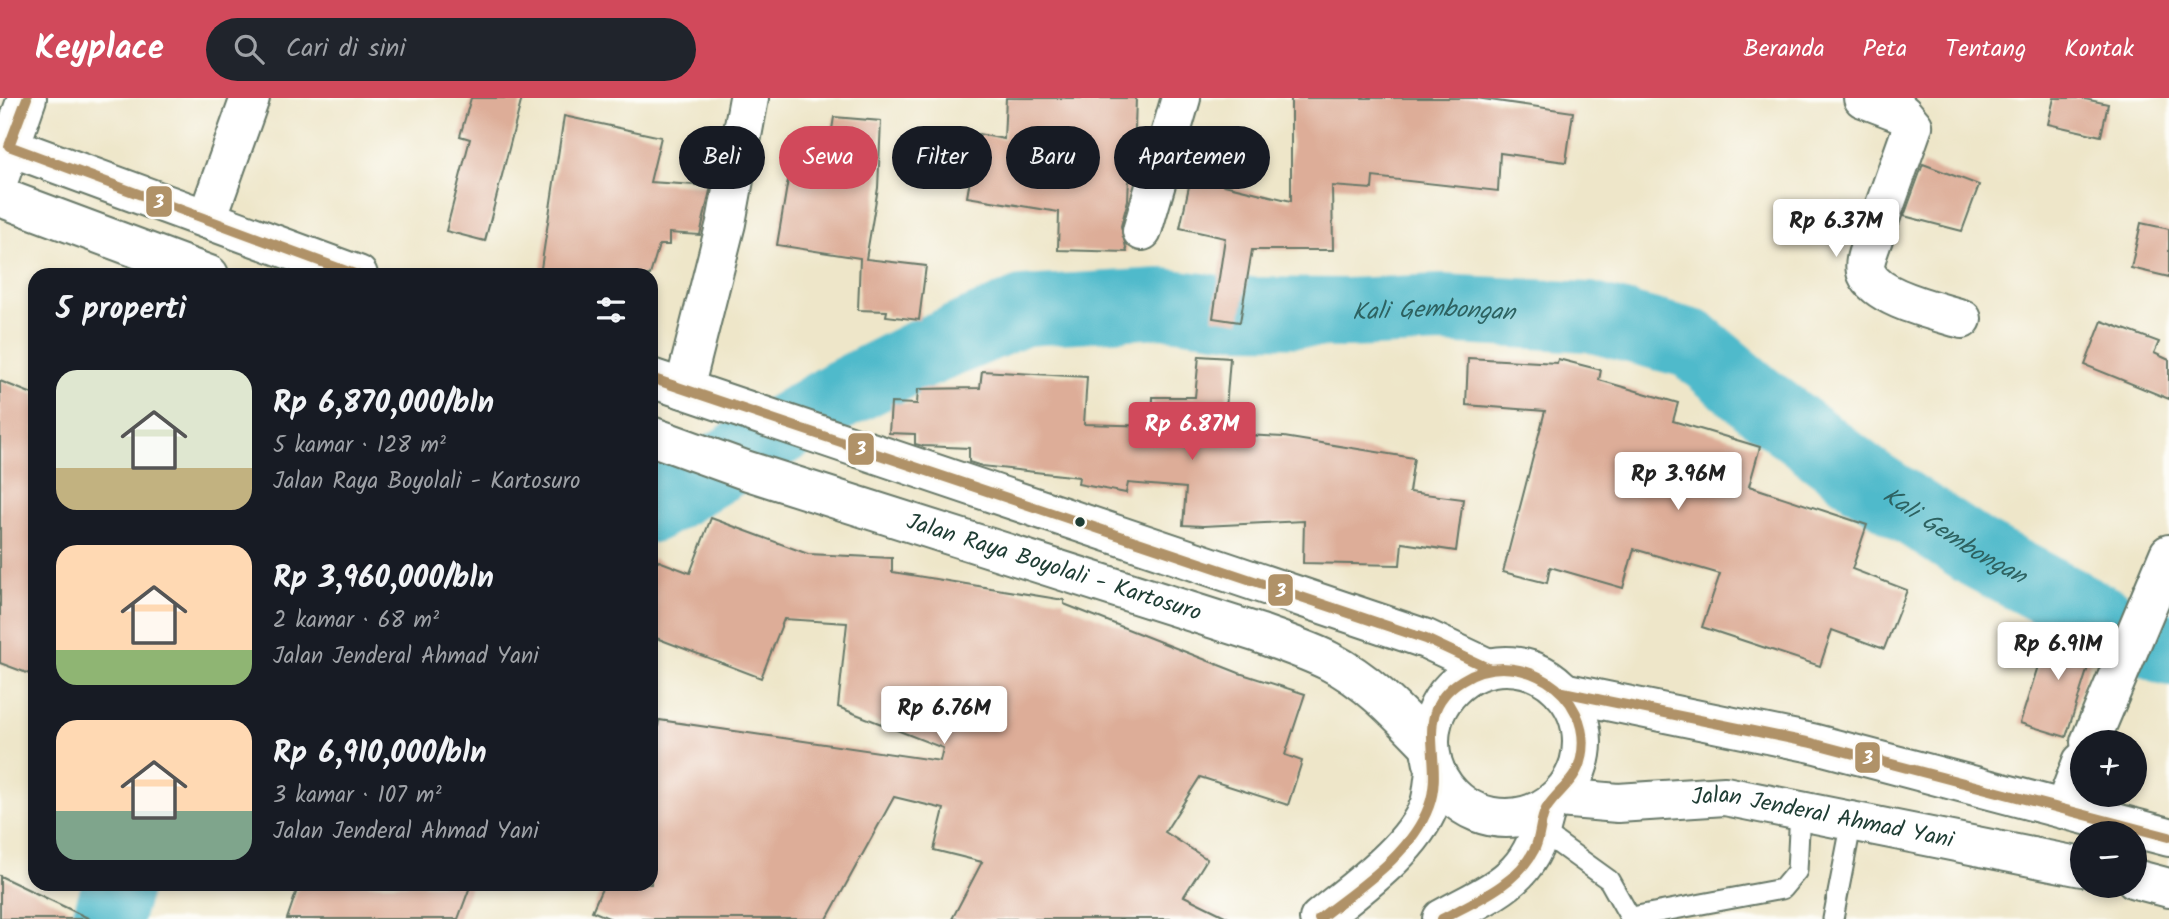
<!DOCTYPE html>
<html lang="id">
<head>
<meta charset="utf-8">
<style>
	:root { --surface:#171b24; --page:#20242c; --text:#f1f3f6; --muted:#9ea1a6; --accent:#d1495b }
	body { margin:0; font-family:Kalam,sans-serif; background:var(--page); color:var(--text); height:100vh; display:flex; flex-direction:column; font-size:26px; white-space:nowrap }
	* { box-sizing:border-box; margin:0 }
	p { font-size:23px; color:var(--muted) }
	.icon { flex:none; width:38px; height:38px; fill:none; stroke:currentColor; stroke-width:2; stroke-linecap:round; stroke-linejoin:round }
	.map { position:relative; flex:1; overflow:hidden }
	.panel { position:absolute; left:28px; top:170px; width:630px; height:623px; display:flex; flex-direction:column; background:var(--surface); border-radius:21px; box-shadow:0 4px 10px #0003 }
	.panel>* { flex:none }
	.guide { position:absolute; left:679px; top:28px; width:665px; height:63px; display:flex; gap:14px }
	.controls { position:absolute; left:2070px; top:632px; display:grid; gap:14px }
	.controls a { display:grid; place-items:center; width:77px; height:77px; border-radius:50%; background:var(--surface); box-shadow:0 4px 10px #0003; font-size:35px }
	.price { position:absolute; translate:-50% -60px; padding:0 16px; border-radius:7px; background:#fff; color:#222; font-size:23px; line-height:46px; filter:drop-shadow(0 2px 4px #0008) }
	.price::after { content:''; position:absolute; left:50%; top:42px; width:21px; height:16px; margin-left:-10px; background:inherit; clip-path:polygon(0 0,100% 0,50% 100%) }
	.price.selected { background:var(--accent); color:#fff }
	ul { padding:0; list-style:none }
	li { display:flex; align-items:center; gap:21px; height:175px; padding:0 28px }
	li span { display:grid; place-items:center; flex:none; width:196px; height:140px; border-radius:21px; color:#555 }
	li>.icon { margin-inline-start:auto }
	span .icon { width:84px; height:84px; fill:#fffc; stroke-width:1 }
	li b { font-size:30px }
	h2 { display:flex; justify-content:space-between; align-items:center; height:84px; padding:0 28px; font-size:30px }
	.tag { padding:0 24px; border-radius:32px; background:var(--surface); box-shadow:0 4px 10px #0003; font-size:24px; line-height:63px }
	.tag.selected { background:var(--accent); color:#fff }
	header { display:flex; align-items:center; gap:42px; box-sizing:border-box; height:98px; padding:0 35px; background:var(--accent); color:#fff }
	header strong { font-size:33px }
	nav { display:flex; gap:38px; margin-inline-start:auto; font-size:24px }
	.search { width:490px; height:63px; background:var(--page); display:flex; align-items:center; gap:18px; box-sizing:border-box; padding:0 24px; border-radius:38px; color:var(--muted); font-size:26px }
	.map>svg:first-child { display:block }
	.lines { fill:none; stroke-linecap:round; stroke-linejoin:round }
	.river { stroke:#4fbacb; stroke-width:70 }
	.building { fill:#ddad98 }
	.service-casing { stroke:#677868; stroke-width:23 }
	.minor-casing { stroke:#677868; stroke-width:42 }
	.tertiary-casing { stroke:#677868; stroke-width:42 }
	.trunk-casing { stroke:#677868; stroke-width:42 }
	.service { stroke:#fff; stroke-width:19 }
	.minor { stroke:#fff; stroke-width:38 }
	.tertiary { stroke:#fff; stroke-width:38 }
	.trunk { stroke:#fff; stroke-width:38 }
	.bus-1-casing { stroke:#fdfcf7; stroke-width:16 }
	.bus-1 { stroke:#b09268; stroke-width:10 }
	.bus-dot { fill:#1f3d34; stroke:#fdfcf7; stroke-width:2.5 }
	.labels { text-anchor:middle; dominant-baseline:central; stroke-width:5; stroke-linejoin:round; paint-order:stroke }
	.street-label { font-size:23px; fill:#1f3d34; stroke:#fdfcf7 }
	.water-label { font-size:24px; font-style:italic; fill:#2d6261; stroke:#fdfcf7 }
	.line-badge { stroke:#fdfcf7; stroke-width:2.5 }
	.badge-label { font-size:19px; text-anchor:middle; font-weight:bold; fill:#fff }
</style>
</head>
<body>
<header>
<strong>Keyplace</strong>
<div class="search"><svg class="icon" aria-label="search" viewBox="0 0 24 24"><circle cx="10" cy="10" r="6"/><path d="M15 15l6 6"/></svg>Cari di sini</div>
<nav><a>Beranda</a><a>Peta</a><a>Tentang</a><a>Kontak</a></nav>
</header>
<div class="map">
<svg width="2169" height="821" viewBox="0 0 2169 821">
	<rect width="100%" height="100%" fill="#fdfcf7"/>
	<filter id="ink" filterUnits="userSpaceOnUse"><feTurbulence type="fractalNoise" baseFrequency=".0143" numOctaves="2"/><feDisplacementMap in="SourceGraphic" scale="14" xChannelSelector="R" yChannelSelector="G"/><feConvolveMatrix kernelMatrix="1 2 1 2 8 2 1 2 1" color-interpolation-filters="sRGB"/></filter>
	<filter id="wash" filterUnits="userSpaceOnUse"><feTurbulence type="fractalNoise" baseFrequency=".00686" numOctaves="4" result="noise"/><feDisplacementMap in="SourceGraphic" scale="28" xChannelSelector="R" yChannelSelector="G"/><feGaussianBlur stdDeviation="1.57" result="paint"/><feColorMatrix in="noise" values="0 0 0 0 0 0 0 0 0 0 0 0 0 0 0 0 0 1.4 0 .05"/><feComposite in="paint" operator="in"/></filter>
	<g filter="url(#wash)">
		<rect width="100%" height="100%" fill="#eee6c9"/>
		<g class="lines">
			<g class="river">
				<path id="s1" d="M651 410 842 296 915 259 1023 213 1162 205 1233 214 1347 215 1442 211 1589 219 1692 246 1756 300 1865 382 1978 456 2112 527 2169 553"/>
				<path d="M107 821 118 786"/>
			</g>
		</g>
		<g id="blocks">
			<g class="building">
				<path d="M471 0H522L485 143 446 133 470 41 460 38Z"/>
				<path d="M1006 0H1136L1134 59H1130L1128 102 1121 128 1127 154 1058 152 1059 114 967 99 978 36 1004 41Z"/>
				<path d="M1291 0H1476L1573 14 1566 64 1500 55 1498 93 1373 79 1372 91 1332 88 1333 152H1252L1240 224 1213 220 1225 140 1180 130 1191 79 1291 103Z"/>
				<path d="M2054 0H2080L2108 6 2101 38 2048 26Z"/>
				<path d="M564 18 661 39 650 84 711 88 700 137 669 135V147H659L650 177H540Z"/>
				<path d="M834 19 881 23 878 90 866 161 926 168 919 222 886 218 887 213 858 212 860 160 777 147 789 76 824 81Z"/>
				<path d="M1923 66 1979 87 1962 133 1904 118Z"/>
				<path d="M2141 125 2169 131V179L2131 170Z"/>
				<path d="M2102 223 2159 244 2154 255 2169 262V301L2085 267Z"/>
				<path d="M1199 258 1230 260 1224 336 1284 339 1414 360 1409 394 1463 401 1456 453 1402 445 1400 467 1303 465 1304 423 1203 428 1183 427 1186 390 1128 385 1126 395 1078 386 1079 379 982 368 969 364V350L923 348 915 346V336L889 335 891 305 917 306 918 291 980 290 982 273 1087 279 1084 326 1152 328 1153 299H1195Z"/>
				<path d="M1468 260 1557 265 1558 261 1601 272 1599 282 1678 305 1673 323 1760 349 1749 388 1867 427 1852 471 1907 492 1884 551 1832 532 1820 568 1702 529 1720 476 1634 451 1623 490 1550 469 1547 485 1503 474 1545 313 1466 307Z"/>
				<path d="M0 283 35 297V578L0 565Z"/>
				<path d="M711 420 808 456 892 460V474L1064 502V506L1239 575 1305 596 1285 657 1302 663 1288 707 1200 679 1165 734 1207 761 1184 798 1231 821H952L982 764 934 752 944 711 894 699 827 821H611L592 813 604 786H651V676L659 622 940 663 943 650 838 609 847 525 784 521 761 580 651 538V460L690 475Z"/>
				<path d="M2050 530 2096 544 2066 639 2020 625Z"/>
				<path d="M0 778 90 821H0Z"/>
				<path d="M299 786H471L458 821H287Z"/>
			</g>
		</g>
	</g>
	<g filter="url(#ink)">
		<use href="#blocks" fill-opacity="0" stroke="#677868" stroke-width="2"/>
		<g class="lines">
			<defs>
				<g id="service">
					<path d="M1541 733 1609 782 1631 821"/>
					<path d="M1632 819 1782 791 1797 773 1800 712"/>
					<path d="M1833 821 1852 723"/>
				</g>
				<g id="minor">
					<path d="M1863 0 1902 15 1913 28 1870 149C1867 157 1863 167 1867 176 1878 201 1937 213 1962 221"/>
					<path d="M207 121 250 0"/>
					<path d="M1142 133 1181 0"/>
					<path d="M684 291 726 125 749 0"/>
					<path d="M2090 644 2169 456"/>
					<path d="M2064 711 2082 664"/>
				</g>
				<path id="tertiary" d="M0 78 27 0"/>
				<g id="trunk">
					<path d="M0 45 358 177"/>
					<path d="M0 99 209 177"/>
					<path d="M651 280 1426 541 1488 570"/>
					<path id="s2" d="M651 338 745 372 1258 535C1282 544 1307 552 1329 563 1369 583 1399 616 1429 647"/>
					<circle cx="1506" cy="644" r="76"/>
					<path d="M1563 594 1812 645 2169 739"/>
					<path id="s3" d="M1559 700 1618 705 1725 698 2082 769"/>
					<path d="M2135 781 2169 790"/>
					<path d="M1319 821C1355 791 1412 752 1429 708 1433 698 1433 685 1435 675"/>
					<path d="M1442 821C1500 789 1533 780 1546 710"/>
				</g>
			</defs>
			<use href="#service" class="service-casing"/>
			<use href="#minor" class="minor-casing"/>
			<use href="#tertiary" class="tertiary-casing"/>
			<use href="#trunk" class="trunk-casing"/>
			<use href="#service" class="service"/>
			<use href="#minor" class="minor"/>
			<use href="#tertiary" class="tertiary"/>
			<use href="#trunk" class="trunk"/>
			<defs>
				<g id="bus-1">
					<path d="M27 0 9 48 357 177"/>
					<path d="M651 280 1426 541 1488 570"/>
					<path d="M1563 594 1812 645 2169 739"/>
					<path d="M1319 821C1358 790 1411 757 1429 708 1446 662 1409 615 1462 582 1516 547 1595 594 1581 660 1577 683 1557 693 1546 711 1539 724 1541 740 1534 752 1516 787 1475 803 1442 821"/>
				</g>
			</defs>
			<use href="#bus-1" class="bus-1-casing"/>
			<use href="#bus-1" class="bus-1"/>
		</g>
	</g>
	<circle class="bus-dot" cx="1080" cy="424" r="6"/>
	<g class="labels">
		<g class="street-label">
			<text stroke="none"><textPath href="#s2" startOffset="424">Jalan Raya Boyolali - Kartosuro</textPath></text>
			<text stroke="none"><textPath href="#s3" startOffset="266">Jalan Jenderal Ahmad Yani</textPath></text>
		</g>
		<g class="water-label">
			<text stroke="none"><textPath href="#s1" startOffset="833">Kali Gembongan</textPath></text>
			<text stroke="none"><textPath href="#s1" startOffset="1421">Kali Gembongan</textPath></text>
		</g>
	</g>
	<g class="line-badge">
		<rect x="145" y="87" width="28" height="33" rx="7" fill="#b09268"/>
		<rect x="847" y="334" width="28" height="34" rx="7" fill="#b09268"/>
		<rect x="1267" y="475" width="27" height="34" rx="7" fill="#b09268"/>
		<rect x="1854" y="643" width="27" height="33" rx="7" fill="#b09268"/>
	</g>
	<g class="badge-label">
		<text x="159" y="110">3</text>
		<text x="861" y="357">3</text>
		<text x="1281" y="499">3</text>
		<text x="1868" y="666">3</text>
	</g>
</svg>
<div class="controls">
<a>+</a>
<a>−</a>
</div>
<b class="price" style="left:1836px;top:161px">Rp 6.37M</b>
<b class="price selected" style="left:1192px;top:364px">Rp 6.87M</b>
<b class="price" style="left:1678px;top:414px">Rp 3.96M</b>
<b class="price" style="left:2058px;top:584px">Rp 6.91M</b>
<b class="price" style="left:944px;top:648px">Rp 6.76M</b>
<div class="guide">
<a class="tag">Beli</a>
<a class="tag selected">Sewa</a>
<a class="tag">Filter</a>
<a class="tag">Baru</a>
<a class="tag">Apartemen</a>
</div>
<section class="panel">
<h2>5 properti<svg class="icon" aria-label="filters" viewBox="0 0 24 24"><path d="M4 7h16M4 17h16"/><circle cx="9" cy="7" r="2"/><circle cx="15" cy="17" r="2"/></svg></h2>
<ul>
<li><span style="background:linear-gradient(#dfe7d0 70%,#c2b280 0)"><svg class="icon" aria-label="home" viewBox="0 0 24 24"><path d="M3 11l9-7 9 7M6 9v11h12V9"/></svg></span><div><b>Rp 6,870,000/bln</b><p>5 kamar · 128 m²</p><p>Jalan Raya Boyolali - Kartosuro</p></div></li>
<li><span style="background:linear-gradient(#ffd9b3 75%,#8fb573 0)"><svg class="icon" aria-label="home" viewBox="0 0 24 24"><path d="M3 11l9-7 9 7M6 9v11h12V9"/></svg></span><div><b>Rp 3,960,000/bln</b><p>2 kamar · 68 m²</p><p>Jalan Jenderal Ahmad Yani</p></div></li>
<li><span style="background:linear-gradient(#ffd9b3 65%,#7fa58c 0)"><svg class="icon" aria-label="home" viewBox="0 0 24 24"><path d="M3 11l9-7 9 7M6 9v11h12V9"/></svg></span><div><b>Rp 6,910,000/bln</b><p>3 kamar · 107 m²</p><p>Jalan Jenderal Ahmad Yani</p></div></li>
</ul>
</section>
</div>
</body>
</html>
